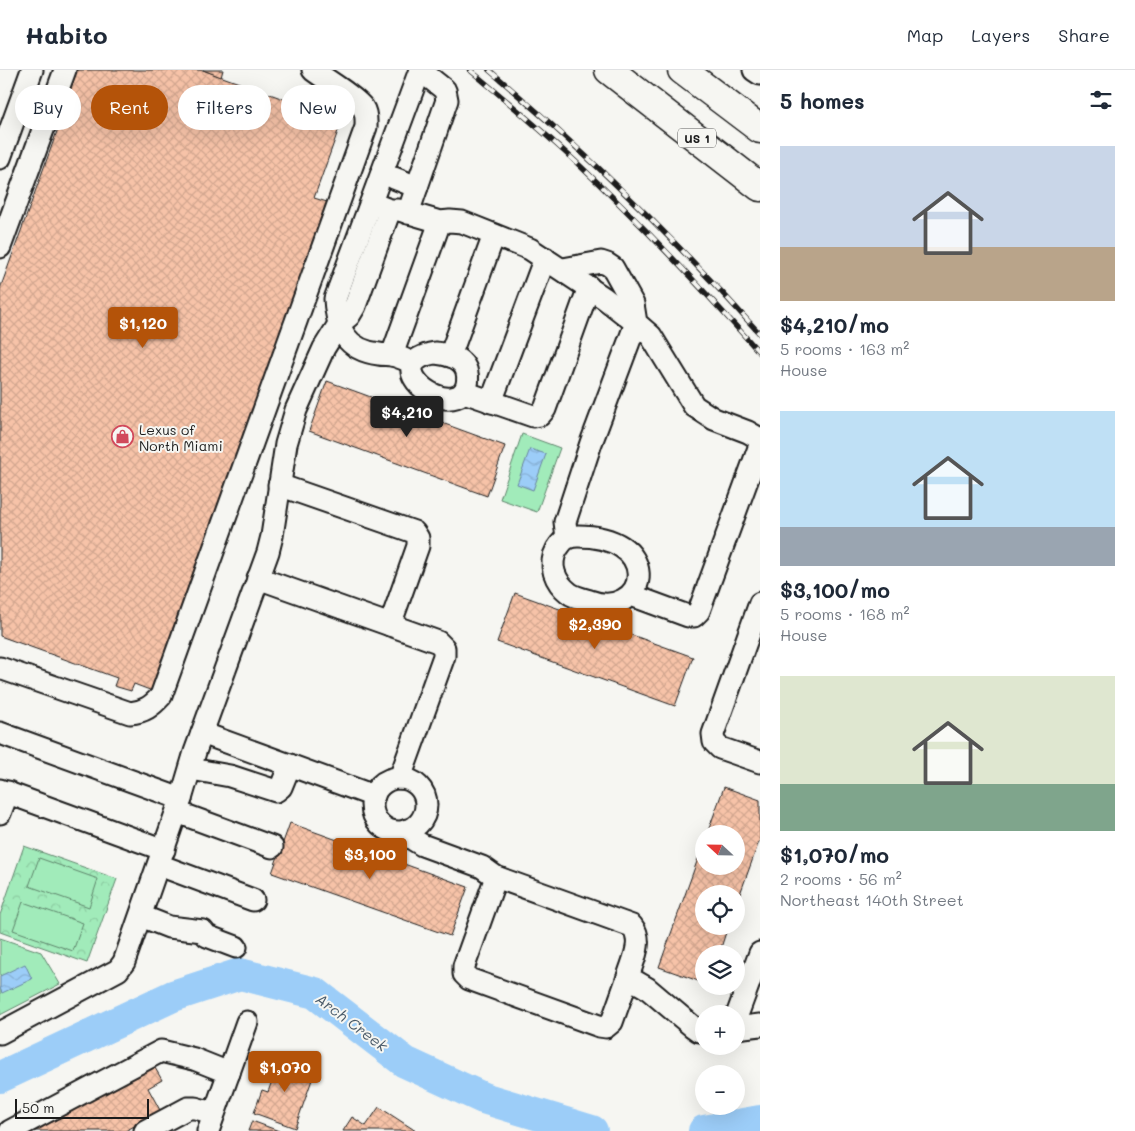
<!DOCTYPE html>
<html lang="en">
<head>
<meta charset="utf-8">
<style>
	:root { --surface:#fff; --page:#f2f2f3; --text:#1f2937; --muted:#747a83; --line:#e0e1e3; --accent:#b45309 }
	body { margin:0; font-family:Mali,sans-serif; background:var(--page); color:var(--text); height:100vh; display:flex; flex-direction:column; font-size:19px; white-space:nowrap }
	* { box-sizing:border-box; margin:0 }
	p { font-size:16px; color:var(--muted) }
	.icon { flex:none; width:28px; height:28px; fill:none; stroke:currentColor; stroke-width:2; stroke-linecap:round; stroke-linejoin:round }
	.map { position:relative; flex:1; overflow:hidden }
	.panel { display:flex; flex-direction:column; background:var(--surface); width:375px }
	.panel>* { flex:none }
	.banner { position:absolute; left:15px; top:15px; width:475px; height:45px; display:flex; gap:10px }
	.needle { width:32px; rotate:292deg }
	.controls { position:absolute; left:695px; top:755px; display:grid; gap:10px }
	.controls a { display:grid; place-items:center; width:50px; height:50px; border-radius:50%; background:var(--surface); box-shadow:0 5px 20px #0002; font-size:25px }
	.scale { position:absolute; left:15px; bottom:12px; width:134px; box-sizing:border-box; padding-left:5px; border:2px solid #1c1c1c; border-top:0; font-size:14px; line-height:18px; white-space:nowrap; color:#1c1c1c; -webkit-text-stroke:4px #f6f6f2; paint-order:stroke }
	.price { position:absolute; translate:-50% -42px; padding:0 11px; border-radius:5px; background:var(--accent); color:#fff; font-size:16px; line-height:32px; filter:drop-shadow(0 1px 2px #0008) }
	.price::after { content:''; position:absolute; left:50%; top:30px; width:15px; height:11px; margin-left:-8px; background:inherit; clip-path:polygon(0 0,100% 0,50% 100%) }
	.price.active { background:#222; color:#fff }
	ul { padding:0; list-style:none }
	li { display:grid; align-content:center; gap:10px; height:265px; padding:0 20px }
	li span { display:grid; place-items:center; height:155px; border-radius:0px; color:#555 }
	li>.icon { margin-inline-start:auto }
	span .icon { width:90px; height:90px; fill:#fffc; stroke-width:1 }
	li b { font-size:21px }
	h2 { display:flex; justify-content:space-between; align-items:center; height:60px; padding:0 20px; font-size:21px }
	.pill { padding:0 18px; border-radius:22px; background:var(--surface); box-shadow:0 5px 20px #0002; font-size:18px; line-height:45px }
	.pill.active { background:var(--accent); color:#fff }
	header { display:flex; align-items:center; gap:30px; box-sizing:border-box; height:70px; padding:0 25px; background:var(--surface); border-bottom:1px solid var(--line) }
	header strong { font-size:24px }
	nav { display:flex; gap:28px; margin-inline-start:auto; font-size:18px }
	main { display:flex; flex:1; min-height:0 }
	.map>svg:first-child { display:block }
	.forest { fill:url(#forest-crowns); stroke:#5e846b }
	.garden { fill:#a1ebba; stroke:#5e846b }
	.water { fill:url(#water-waves); stroke:#6986a0 }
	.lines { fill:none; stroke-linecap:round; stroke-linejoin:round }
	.river { stroke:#9ccdf8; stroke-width:32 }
	.building { fill:url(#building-cross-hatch); stroke:#1c1c1c }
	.minor-casing { stroke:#1c1c1c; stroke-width:25 }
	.major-casing { stroke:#1c1c1c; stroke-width:31 }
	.minor { stroke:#f6f6f2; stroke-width:21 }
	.major { stroke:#f6f6f2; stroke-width:28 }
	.rail-casing { stroke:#1c1c1c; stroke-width:5.5 }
	.rail { stroke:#f6f6f2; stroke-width:4; stroke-dasharray:11; stroke-linecap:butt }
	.labels { text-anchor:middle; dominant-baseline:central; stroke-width:4; stroke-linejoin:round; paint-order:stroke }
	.shield { fill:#f6f6f2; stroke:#5d5d5c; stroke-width:1 }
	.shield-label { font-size:12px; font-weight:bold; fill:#1c1c1c }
	.poi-label { font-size:14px; fill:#1c1c1c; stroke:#f6f6f2; text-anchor:start }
	.water-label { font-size:15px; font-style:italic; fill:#495a69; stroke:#f6f6f2 }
</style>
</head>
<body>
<header>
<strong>Habito</strong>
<nav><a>Map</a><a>Layers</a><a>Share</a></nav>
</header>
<main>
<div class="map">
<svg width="760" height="1061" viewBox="0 0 760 1061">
	<defs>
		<pattern id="forest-crowns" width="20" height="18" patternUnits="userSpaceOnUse" patternTransform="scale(1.25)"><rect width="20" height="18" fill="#a1ebba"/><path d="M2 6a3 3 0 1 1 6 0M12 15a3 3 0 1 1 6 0" fill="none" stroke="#8ac99f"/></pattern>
		<pattern id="water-waves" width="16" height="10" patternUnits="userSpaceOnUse" patternTransform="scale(1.25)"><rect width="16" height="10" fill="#9ccdf8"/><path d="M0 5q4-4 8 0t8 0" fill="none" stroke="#86afd4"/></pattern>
		<pattern id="building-cross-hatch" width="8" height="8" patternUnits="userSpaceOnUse" patternTransform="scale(1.25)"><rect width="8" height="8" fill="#f7c3a8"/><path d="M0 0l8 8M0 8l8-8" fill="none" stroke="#d3a790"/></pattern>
	</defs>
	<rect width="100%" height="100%" fill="#f6f6f2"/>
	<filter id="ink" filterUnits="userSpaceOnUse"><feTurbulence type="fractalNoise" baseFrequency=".02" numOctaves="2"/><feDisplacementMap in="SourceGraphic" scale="10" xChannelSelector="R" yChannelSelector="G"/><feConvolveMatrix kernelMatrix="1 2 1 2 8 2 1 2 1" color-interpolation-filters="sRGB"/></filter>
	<g filter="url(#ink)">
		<path class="forest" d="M24 776 117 809 87 893 0 862V845Z"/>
		<g class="garden">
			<path d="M522 364 560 378 537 442 500 429Z"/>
			<path d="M39 788 98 809 89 837 29 816Z"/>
			<path d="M23 832 83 853 73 881 13 860Z"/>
			<path d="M0 868 41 882 60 914 0 945Z"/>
		</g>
		<g class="water">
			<path d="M530 379 546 384 533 420 517 414Z"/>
			<path d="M25 894 32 909 2 923 0 918V906Z"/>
		</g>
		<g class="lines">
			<g class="river">
				<path d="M0 1007 173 926 240 904 315 923 405 992 483 1028 592 1061"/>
				<path d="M704 1061 760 1051"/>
			</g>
		</g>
		<g class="building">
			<path d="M76 0H203L342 50 314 128 327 132 324 140 327 141 155 622 134 614 131 621 114 616 117 608 0 566V219L64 42V37L63 36Z"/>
			<path d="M203 0H223L221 7Z"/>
			<path d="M327 311 505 376 487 426 309 361Z"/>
			<path d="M515 523 693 587 675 636 497 572Z"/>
			<path d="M724 717 760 730V769L736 835V824H704V856H728L719 884H704V913L659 897 704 772V796H736V764H707Z"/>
			<path d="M290 753 468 817 450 866 272 803Z"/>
			<path d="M274 987 315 1001 295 1058 254 1043 262 1020 268 1022 273 1008 267 1006Z"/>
			<path d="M151 991 162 1010 148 1018 161 1042 125 1061H16Z"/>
			<path d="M379 1037 416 1061H343L352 1047 366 1056Z"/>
			<path d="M252 1051 279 1061H248Z"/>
		</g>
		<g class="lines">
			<defs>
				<g id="minor">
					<path d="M754 0 760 4"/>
					<path d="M0 88 32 0"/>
					<path d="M394 108 417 117"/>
					<path d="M371 133 390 140H399L440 152 450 151 462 152 530 179 604 228 636 253 591 373 565 452 567 468"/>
					<path d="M408 143 447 30 445 20 420 0"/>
					<path d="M0 177 65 0"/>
					<path d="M563 199 601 192 607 194 613 198 633 234 636 253 651 266 694 336 714 349 748 362 760 369"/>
					<path d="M435 283C444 284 454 285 461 292 471 301 470 323 456 327 430 336 384 291 435 283Z"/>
					<path d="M392 285 440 152"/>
					<path d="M450 286 494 165"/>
					<path d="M413 293C406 290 398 286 391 285 387 284 383 285 379 284 346 280 337 260 335 229L420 0"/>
					<path d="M464 322 533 346 540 345 545 339 589 217"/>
					<path d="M491 332 545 188"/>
					<path d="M279 415 414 462 418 468V476L390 555"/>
					<path d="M578 466C592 466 610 469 622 477 642 490 645 518 623 530 612 536 601 535 590 531 583 529 574 527 569 523 555 512 548 495 557 479 559 476 563 470 567 468 570 467 575 466 578 466Z"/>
					<path d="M258 508 438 572 444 578V586L400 708"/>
					<path d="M631 525 688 546H694L699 541 760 375"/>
					<path d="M760 533 713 664 714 672 720 678 760 692"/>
					<path d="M0 598 130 643C144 642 152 636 161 626L366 57C366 51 367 44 363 38 354 26 326 10 313 0"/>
					<path d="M0 663 181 729"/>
					<path d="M202 663 374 726"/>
					<path d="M191 699 230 706 276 721 281 717 290 695"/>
					<circle cx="399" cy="735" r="27"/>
					<path d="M0 720 164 780"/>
					<path d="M177 742 272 777"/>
					<path d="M0 743 8 722"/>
					<path d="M407 760 414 770 422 775 482 797 496 807 632 856C644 871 633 890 628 907L647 918 692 956 699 961H704"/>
					<path d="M159 795 253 830"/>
					<path d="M496 807 464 896V904L469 909 599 956 606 957 612 952 628 907"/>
					<path d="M141 846 169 857 203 861 207 866 236 877"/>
					<path d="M736 948 760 883"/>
					<path d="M736 958 760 955"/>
					<path d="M0 963 118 900 124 892 181 729 195 682 268 482 272 466 286 374 296 340 324 278 339 254 349 246 355 236 390 140"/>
					<path d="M10 1061 161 981 194 989 229 1003"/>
					<path d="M145 1061 188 1038H195L214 1043"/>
					<path d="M208 1061 247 952"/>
				</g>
				<g id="major">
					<path d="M609 0 760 117"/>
					<path d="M682 0 760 59"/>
				</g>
			</defs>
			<use href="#minor" class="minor-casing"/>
			<use href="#major" class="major-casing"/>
			<use href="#minor" class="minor"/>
			<use href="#major" class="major"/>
			<defs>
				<g id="rail">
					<path d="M470 0C506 30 541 60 576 92 641 153 701 217 760 283"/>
					<path d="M489 0C586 82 676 170 760 264"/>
				</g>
			</defs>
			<use href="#rail" class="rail-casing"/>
			<use href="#rail" class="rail"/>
		</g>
	</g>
	<defs>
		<symbol id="shop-ring" viewBox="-11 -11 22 22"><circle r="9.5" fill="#f6f6f2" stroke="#d1495b" stroke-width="1.5"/><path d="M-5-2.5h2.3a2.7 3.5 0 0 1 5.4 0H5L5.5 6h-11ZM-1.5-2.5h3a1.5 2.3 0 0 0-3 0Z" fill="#d1495b"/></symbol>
	</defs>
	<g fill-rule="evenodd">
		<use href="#shop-ring" x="110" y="354" width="25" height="25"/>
	</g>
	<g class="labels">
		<rect class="shield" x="678" y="58.5" width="38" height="19" rx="4"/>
		<g class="shield-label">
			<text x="697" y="68">US 1</text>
		</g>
		<g class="poi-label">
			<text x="139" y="359">Lexus of<tspan x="139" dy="16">North Miami</tspan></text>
		</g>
		<g class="water-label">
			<text transform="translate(352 952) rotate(37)">Arch Creek</text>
		</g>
	</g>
</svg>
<div class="controls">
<a><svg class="needle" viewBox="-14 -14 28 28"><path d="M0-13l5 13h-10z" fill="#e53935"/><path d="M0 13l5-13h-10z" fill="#747a83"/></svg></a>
<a><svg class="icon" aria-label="locate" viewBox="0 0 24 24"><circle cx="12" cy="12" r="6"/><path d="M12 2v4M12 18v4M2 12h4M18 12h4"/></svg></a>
<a><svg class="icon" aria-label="layers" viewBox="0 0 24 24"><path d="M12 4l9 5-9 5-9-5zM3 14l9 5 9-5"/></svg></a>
<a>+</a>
<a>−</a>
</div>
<div class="scale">50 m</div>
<b class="price" style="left:143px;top:279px">$1,120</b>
<b class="price active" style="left:407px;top:368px">$4,210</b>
<b class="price" style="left:595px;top:580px">$2,390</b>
<b class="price" style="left:370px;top:810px">$3,100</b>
<b class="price" style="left:285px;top:1023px">$1,070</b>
<div class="banner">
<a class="pill">Buy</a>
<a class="pill active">Rent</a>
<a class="pill">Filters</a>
<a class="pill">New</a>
</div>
</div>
<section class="panel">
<h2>5 homes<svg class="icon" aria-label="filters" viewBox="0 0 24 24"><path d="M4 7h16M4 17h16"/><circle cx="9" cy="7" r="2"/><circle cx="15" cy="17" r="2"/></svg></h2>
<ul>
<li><span style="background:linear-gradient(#c9d6e8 65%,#b9a48a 0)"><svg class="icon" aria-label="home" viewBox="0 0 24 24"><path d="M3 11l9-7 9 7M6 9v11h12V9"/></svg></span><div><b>$4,210/mo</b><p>5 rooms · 163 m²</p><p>House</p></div></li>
<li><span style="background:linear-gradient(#bfe0f5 75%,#9aa5b1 0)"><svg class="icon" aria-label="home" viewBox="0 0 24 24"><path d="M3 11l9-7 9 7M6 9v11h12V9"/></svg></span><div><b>$3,100/mo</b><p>5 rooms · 168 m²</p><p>House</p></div></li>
<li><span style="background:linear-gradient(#dfe7d0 70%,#7fa58c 0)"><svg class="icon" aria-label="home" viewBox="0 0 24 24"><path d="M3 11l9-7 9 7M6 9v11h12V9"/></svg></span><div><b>$1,070/mo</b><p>2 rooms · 56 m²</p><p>Northeast 140th Street</p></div></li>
</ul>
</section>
</main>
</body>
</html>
